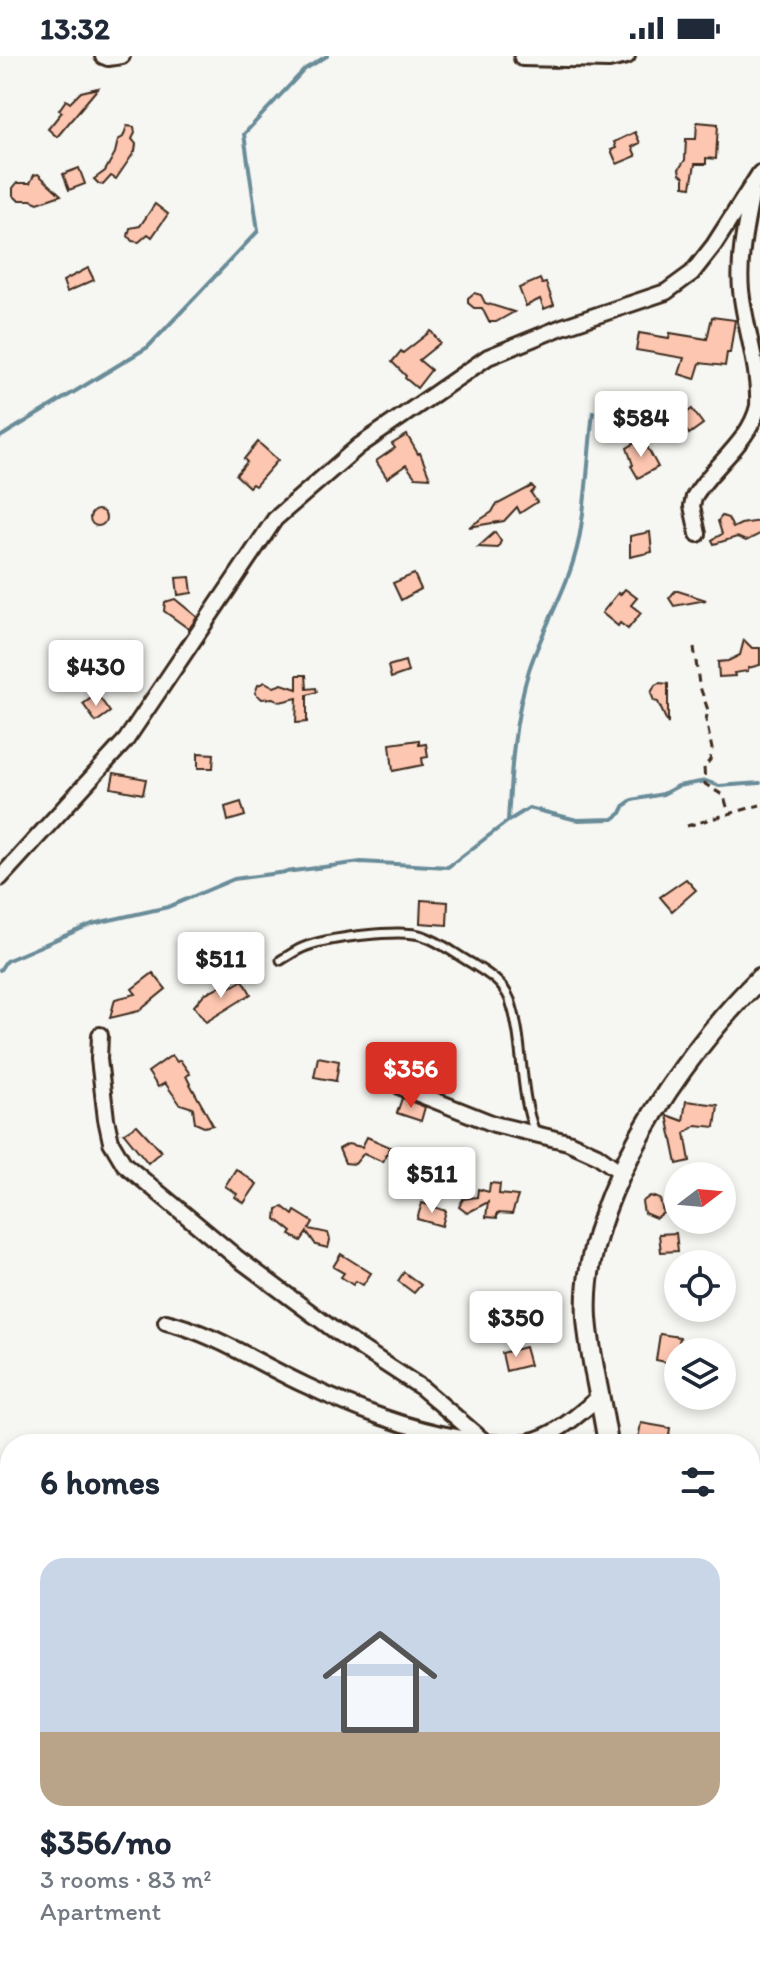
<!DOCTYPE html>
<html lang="en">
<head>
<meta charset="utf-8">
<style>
	:root { --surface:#fff; --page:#f6f6f7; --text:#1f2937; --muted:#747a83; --line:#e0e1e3; --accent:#d93025 }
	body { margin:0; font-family:Itim,sans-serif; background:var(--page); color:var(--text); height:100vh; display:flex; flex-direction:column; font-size:30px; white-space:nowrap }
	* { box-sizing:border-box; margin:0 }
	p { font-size:26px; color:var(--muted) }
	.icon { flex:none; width:44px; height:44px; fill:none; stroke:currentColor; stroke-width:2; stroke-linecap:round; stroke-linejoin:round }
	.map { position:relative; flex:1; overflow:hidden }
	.drawer { position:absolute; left:0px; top:1378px; width:760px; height:538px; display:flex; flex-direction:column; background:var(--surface); border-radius:32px 32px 0 0; box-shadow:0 4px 12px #0003 }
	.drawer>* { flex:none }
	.needle { width:52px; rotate:74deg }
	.buttons { position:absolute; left:664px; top:1106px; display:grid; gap:16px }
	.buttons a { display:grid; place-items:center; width:72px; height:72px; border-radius:50%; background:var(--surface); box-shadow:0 4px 12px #0003; font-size:40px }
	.price { position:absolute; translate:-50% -68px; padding:0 18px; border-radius:8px; background:#fff; color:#222; font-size:26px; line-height:52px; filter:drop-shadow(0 2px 4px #0008) }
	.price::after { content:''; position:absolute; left:50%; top:48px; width:24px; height:18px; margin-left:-12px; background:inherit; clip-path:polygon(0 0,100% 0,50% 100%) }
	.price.selected { background:var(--accent); color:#fff }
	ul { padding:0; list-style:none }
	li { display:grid; align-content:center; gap:16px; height:424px; padding:0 40px }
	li+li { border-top:2px solid var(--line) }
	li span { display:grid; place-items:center; height:248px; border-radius:24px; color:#555 }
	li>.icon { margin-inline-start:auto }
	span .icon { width:144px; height:144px; fill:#fffc; stroke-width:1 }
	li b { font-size:34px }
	h2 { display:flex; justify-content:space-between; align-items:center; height:96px; padding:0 40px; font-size:34px }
	.status { display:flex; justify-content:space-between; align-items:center; height:56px; padding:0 40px; background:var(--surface); direction:ltr }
	.status svg { height:22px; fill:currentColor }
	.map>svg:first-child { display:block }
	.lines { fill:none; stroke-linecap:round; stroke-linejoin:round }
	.stream { stroke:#698c98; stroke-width:4 }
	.building { fill:#fdc6b0; stroke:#3b2a1e; stroke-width:2 }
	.service-casing { stroke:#3b2a1e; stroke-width:13 }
	.minor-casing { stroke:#3b2a1e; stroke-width:20 }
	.tertiary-casing { stroke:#3b2a1e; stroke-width:24 }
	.path { stroke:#3b2a1e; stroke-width:3; stroke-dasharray:8 6; stroke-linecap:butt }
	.service { stroke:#f6f6f2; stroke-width:7 }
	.minor { stroke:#f6f6f2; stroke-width:14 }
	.tertiary { stroke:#f6f6f2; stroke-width:18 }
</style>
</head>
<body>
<div class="status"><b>13:32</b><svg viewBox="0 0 49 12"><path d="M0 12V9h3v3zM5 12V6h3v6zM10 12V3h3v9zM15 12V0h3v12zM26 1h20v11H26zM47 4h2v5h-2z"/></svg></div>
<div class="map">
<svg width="760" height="1915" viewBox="0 0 760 1915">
	<rect width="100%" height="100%" fill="#f6f6f2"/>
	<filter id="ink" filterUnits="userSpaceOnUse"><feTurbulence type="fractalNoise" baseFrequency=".0125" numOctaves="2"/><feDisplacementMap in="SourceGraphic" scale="16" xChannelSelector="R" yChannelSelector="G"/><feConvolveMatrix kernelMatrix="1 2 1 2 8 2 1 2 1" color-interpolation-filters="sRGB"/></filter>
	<g filter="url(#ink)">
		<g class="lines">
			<g class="stream">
				<path d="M0 381 148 291 258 175 244 78 305 13 327 0"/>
				<path d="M508 765C511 714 514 663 529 614 544 568 569 532 579 483 587 441 588 398 593 356"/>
				<path d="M0 914 6 905 92 868 168 851 234 823 361 806 448 811 508 765 529 752 577 764 613 763 621 757 625 749 632 744 663 738 678 730 706 725 719 730 760 727"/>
				<path d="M750 1614 760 1605"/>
			</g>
		</g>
		<g class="building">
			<path d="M98 32 57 81 48 73 62 56 59 54 66 44 70 47 81 36Z"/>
			<path d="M697 66 718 68 716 103 706 102V108H695L691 131 684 130V121L680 118 679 113 685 104 686 83H696Z"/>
			<path d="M127 70 134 71 135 77 132 83 136 88 135 95 116 123 111 120 103 129 99 128 94 123 105 115 115 97 118 84 123 81Z"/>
			<path d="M635 76 640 87 632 91 636 100 617 108 611 94 616 92 614 86Z"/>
			<path d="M79 112 85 128 69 134 63 118Z"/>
			<path d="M38 118 61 139 38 147 31 144H18L13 139V132L17 127H30L34 119Z"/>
			<path d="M155 148 168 158 152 181 148 178 139 186 132 185 128 180 130 172 140 170Z"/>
			<path d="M88 212 94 224 67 236 63 225Z"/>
			<path d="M540 223 542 228 546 227 554 249 544 253 540 243 526 250 519 232Z"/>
			<path d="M474 237 481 239 485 247 514 256 496 266H489L482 252H474L468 247V242Z"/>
			<path d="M712 261 735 264 730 297H727L725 310 700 307 695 323 679 318 684 302 636 294 639 277 669 282 670 277 707 283Z"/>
			<path d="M431 275 440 287 419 304 431 314 417 332 405 322 406 320 392 306 401 295 403 297Z"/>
			<path d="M692 353 703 368 689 378 678 363Z"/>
			<circle cx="611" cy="367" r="8"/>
			<path d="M407 379 418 398 420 397 430 422 415 421 406 409 387 422 376 405 395 392 392 388Z"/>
			<path d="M640 384 641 387 644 385 658 411 638 422 631 410 633 409 627 392Z"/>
			<path d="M258 386 278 404 255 430 252 428 249 431 236 419 247 406 244 403Z"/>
			<path d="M532 430 535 433 531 437 537 446 520 457 517 451 504 465 469 471 492 456 496 449Z"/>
			<circle cx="98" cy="462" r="8"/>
			<path d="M722 460 728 462 733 472 741 468 760 465V478L746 485 737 481 714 488 712 484 722 478 718 465Z"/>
			<path d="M495 476 501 485 498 492 478 491Z"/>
			<path d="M650 476 652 496 630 501V480Z"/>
			<path d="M414 518 421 533 401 544 393 527Z"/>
			<path d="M190 521 192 537 178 539 176 522Z"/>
			<path d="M625 533 637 542 631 549 641 557 628 573 620 567 618 570 602 557 618 537 620 539Z"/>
			<path d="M675 535H678L706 544 674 550 669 542Z"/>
			<path d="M175 543 197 561 189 573 164 555 165 546Z"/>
			<path d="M744 584 752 592H760V609L748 612V615L734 617 735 620 719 621 718 606 728 605 740 599Z"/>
			<path d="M405 605 408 616 391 622 388 610Z"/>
			<path d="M297 619H306L307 633 316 632 317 636 307 639V666L296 667 297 642 280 646 273 642 262 643 255 637 258 629 265 626 274 631 282 628 297 633Z"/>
			<path d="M659 627 668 628V668L658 646 654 645 651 637 655 629Z"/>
			<path d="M97 638 110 656 96 666 83 648Z"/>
			<path d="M419 684V689L426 688 428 701 422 702 423 709 393 715 390 688Z"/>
			<path d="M198 697 214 698 213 712H198Z"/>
			<path d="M114 717 146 723 143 738 111 732Z"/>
			<path d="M241 746 245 760 228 765 225 751Z"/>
			<path d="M686 823 696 834 672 855 660 841Z"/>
			<path d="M421 844 448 846 447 869 420 867Z"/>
			<path d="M153 917 166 933 139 955 110 962 115 943 136 938 132 933Z"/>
			<path d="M243 924 251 938 206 966 194 950 204 938 228 926 231 931Z"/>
			<path d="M172 999 177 1006 180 1004 190 1018 186 1020 190 1028 213 1069 204 1071 195 1067 193 1052 180 1048 165 1027 158 1031 148 1016Z"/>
			<path d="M318 1001 339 1005 336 1025 314 1021Z"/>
			<path d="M402 1042 425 1051 421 1065 397 1057Z"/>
			<path d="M686 1045 718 1049 715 1071 696 1069 685 1077 690 1105 677 1108 667 1059 683 1065Z"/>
			<path d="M137 1069 161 1095 148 1107 124 1077Z"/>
			<path d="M367 1081 390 1091 383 1106 364 1097 355 1108 345 1107 339 1093 348 1088 362 1091Z"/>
			<path d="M236 1113 257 1128 244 1147 235 1141 237 1138 225 1130Z"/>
			<path d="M490 1127 500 1128 499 1138 518 1140 512 1158 497 1157V1162L486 1161 488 1146 467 1157 459 1151 463 1143 477 1141 478 1133 489 1136Z"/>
			<path d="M650 1140 660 1143 663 1157 656 1162 644 1157 642 1146Z"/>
			<path d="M422 1147 446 1155 442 1170 417 1163Z"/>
			<path d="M283 1151 293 1159 295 1155 313 1166 309 1173 328 1177 330 1184 328 1192 316 1189 307 1176 301 1185 290 1179 292 1176 276 1163 277 1153Z"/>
			<path d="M676 1177 678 1195 661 1196 659 1178Z"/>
			<path d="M341 1198 371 1217 363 1229 356 1225 353 1229 341 1221 344 1217 333 1211Z"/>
			<path d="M404 1216 421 1229 414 1237 398 1225Z"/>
			<path d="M660 1278 680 1281 675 1308 656 1304Z"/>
			<path d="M525 1291 530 1309 506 1315 502 1297Z"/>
			<path d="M641 1367 670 1372 668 1387 637 1388Z"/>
		</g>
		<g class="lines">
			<defs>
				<path id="service" d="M281 904C288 900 295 895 302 892 324 882 401 872 423 880 441 886 455 898 471 907 487 917 503 926 510 944 525 987 518 1033 535 1076"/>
				<g id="minor">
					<path d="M103 0 108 2 122 0"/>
					<path d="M522 2 609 4 627 0"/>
					<path d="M698 478 692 450 694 441C712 410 750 386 758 350 760 311 745 273 741 234 738 202 746 167 752 136"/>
					<path d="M0 822 126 684 275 463 359 390 488 301 562 271 666 236 692 217 714 189 760 117"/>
					<path d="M100 979 99 1003 106 1063 111 1086 124 1108 236 1201 338 1277 422 1332 486 1387"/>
					<path d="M401 1031 494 1068 568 1086 597 1099 622 1117"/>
					<path d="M166 1266C216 1278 259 1308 305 1329 356 1353 405 1372 461 1382 482 1386 506 1391 527 1386 556 1380 578 1359 599 1341"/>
					<path d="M750 1887C760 1871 756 1854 751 1836"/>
					<path d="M730 1915 737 1906"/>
				</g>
				<g id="tertiary">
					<path d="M608 1388C602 1346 590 1304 587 1262 580 1146 681 1000 760 922"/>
					<path d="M494 1915 496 1906"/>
				</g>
			</defs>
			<use href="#service" class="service-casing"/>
			<use href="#minor" class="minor-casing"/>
			<use href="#tertiary" class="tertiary-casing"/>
			<g class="path">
				<path d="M694 591 699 628 708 654 706 664 712 693 710 704 704 711 705 728 724 740 729 758"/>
				<path d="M687 770 760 749"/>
			</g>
			<use href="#service" class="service"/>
			<use href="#minor" class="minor"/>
			<use href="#tertiary" class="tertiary"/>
		</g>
	</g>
</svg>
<div class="buttons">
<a><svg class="needle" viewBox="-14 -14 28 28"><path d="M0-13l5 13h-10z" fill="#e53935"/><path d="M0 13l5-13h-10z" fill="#747a83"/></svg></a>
<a><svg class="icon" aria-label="locate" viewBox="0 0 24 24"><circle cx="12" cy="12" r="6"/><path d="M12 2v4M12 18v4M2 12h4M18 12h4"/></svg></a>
<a><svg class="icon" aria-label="layers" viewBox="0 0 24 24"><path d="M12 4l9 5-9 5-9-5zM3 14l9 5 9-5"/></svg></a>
</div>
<b class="price" style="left:641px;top:403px">$584</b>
<b class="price" style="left:96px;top:652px">$430</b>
<b class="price" style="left:221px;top:944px">$511</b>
<b class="price selected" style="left:411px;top:1054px">$356</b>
<b class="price" style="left:432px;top:1159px">$511</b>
<b class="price" style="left:516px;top:1303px">$350</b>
<section class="drawer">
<h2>6 homes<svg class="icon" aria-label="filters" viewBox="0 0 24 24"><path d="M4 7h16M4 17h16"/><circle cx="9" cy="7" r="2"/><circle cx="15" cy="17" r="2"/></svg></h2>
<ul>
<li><span style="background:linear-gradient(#c9d6e8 70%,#b9a48a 0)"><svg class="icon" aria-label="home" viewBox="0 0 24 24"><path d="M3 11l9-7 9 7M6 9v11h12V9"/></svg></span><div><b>$356/mo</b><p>3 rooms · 83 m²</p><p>Apartment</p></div></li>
</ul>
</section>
</div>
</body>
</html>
